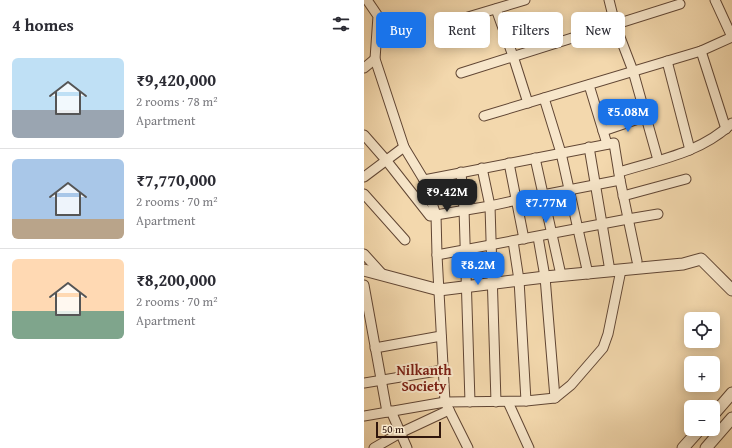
<!DOCTYPE html>
<html lang="en">
<head>
<meta charset="utf-8">
<style>
	:root { --surface:#fff; --page:#f2f2f3; --text:#2b2b33; --muted:#7c7c81; --line:#e1e1e2; --accent:#1a73e8 }
	body { margin:0; font-family:"Gentium Book Plus",serif; background:var(--page); color:var(--text); height:100vh; display:flex; flex-direction:column; font-size:15px; white-space:nowrap }
	* { box-sizing:border-box; margin:0 }
	p { font-size:13px; color:var(--muted) }
	.icon { flex:none; width:22px; height:22px; fill:none; stroke:currentColor; stroke-width:2; stroke-linecap:round; stroke-linejoin:round }
	.map { position:relative; flex:1; overflow:hidden }
	.drawer { display:flex; flex-direction:column; background:var(--surface); width:364px }
	.drawer>* { flex:none }
	.hud { position:absolute; left:12px; top:12px; width:296px; height:36px; display:flex; gap:8px }
	.tools { position:absolute; left:320px; top:312px; display:grid; gap:8px }
	.tools a { display:grid; place-items:center; width:36px; height:36px; border-radius:6px; background:var(--surface); box-shadow:0 2px 10px #0003; font-size:20px }
	.scale { position:absolute; left:12px; bottom:10px; width:65px; box-sizing:border-box; padding-left:4px; border:2px solid #30160c; border-top:0; font-size:11px; line-height:14px; white-space:nowrap; color:#30160c; -webkit-text-stroke:3px #f7e6ca; paint-order:stroke }
	.price { position:absolute; translate:-50% -34px; padding:0 9px; border-radius:8px; background:var(--accent); color:#fff; font-size:13px; line-height:26px; filter:drop-shadow(0 1px 2px #0008) }
	.price::after { content:''; position:absolute; left:50%; top:24px; width:12px; height:9px; margin-left:-6px; background:inherit; clip-path:polygon(0 0,100% 0,50% 100%) }
	.price.active { background:#222; color:#fff }
	ul { padding:0; list-style:none }
	li { display:flex; align-items:center; gap:12px; height:100px; padding:0 12px }
	li+li { border-top:1px solid var(--line) }
	li span { display:grid; place-items:center; flex:none; width:112px; height:80px; border-radius:6px; color:#555 }
	li>.icon { margin-inline-start:auto }
	span .icon { width:48px; height:48px; fill:#fffc; stroke-width:1 }
	li b { font-size:17px }
	h2 { display:flex; justify-content:space-between; align-items:center; height:48px; padding:0 12px; font-size:17px }
	.tag { padding:0 14px; border-radius:6px; background:var(--surface); box-shadow:0 2px 10px #0003; font-size:14px; line-height:36px }
	.tag.active { background:var(--accent); color:#fff }
	main { display:flex; flex:1; min-height:0 }
	.map>svg:first-child { display:block }
	.lines { fill:none; stroke-linecap:round; stroke-linejoin:round }
	.minor-casing { stroke:#614634; stroke-width:11 }
	.tertiary-casing { stroke:#614634; stroke-width:13 }
	.minor { stroke:#f7e6ca; stroke-width:9 }
	.tertiary { stroke:#f7e6ca; stroke-width:11 }
	.labels { text-anchor:middle; dominant-baseline:central; stroke-width:4; stroke-linejoin:round; paint-order:stroke }
	.neighbourhood-label { font-size:14px; font-weight:bold; fill:#7a1f14; stroke:#f7e6ca }
</style>
</head>
<body>
<main>
<section class="drawer">
<h2>4 homes<svg class="icon" aria-label="filters" viewBox="0 0 24 24"><path d="M4 7h16M4 17h16"/><circle cx="9" cy="7" r="2"/><circle cx="15" cy="17" r="2"/></svg></h2>
<ul>
<li><span style="background:linear-gradient(#bfe0f5 65%,#9aa5b1 0)"><svg class="icon" aria-label="home" viewBox="0 0 24 24"><path d="M3 11l9-7 9 7M6 9v11h12V9"/></svg></span><div><b>₹9,420,000</b><p>2 rooms · 78 m²</p><p>Apartment</p></div></li>
<li><span style="background:linear-gradient(#a9c7e8 75%,#b9a48a 0)"><svg class="icon" aria-label="home" viewBox="0 0 24 24"><path d="M3 11l9-7 9 7M6 9v11h12V9"/></svg></span><div><b>₹7,770,000</b><p>2 rooms · 70 m²</p><p>Apartment</p></div></li>
<li><span style="background:linear-gradient(#ffd9b3 65%,#7fa58c 0)"><svg class="icon" aria-label="home" viewBox="0 0 24 24"><path d="M3 11l9-7 9 7M6 9v11h12V9"/></svg></span><div><b>₹8,200,000</b><p>2 rooms · 70 m²</p><p>Apartment</p></div></li>
</ul>
</section>
<div class="map">
<svg width="368" height="448" viewBox="0 0 368 448">
	<rect width="100%" height="100%" fill="#f3d8ad"/>
	<filter id="stains"><feTurbulence type="fractalNoise" baseFrequency=".005" numOctaves="4"/><feColorMatrix values="0 0 0 0 .2 0 0 0 0 .09 0 0 0 0 .02 0 0 0 .5 -.17"/></filter>
	<radialGradient id="worn" r=".72"><stop offset=".6" stop-color="#630" stop-opacity="0"/><stop offset="1" stop-color="#630" stop-opacity=".3"/></radialGradient>
	<g class="lines">
		<defs>
			<g id="minor">
				<path d="M3 0 14 16 11 59 40 147 60 180 72 215 73 255 81 402 104 448"/>
				<path d="M245 0 251 24 269 71 294 160"/>
				<path d="M132 9 149 56 164 103"/>
				<path d="M104 17 161 0"/>
				<path d="M337 51 362 129"/>
				<path d="M303 61 326 150"/>
				<path d="M0 68 11 59"/>
				<path d="M97 73 316 4"/>
				<path d="M225 85 243 144"/>
				<path d="M180 98 197 153 224 274"/>
				<path d="M120 116 337 51 368 37 351 0"/>
				<path d="M239 131 283 116"/>
				<path d="M0 135 22 160 66 216 126 206 153 200 256 180"/>
				<path d="M225 147 246 271"/>
				<path d="M171 158 197 275"/>
				<path d="M145 163 160 239"/>
				<path d="M118 168 126 206 132 402"/>
				<path d="M97 172 100 209 106 402"/>
				<path d="M255 172C294 160 337 153 368 123"/>
				<path d="M0 177 40 147"/>
				<path d="M60 180 250 143 256 180 273 261"/>
				<path d="M0 194 41 240"/>
				<path d="M259 196 322 179"/>
				<path d="M174 237 181 277 191 398"/>
				<path d="M149 241 155 280 162 401"/>
				<path d="M0 254 19 275"/>
				<path d="M73 255 264 219 294 214"/>
				<path d="M0 285 23 412"/>
				<path d="M11 348 77 336"/>
				<path d="M0 383 79 370"/>
				<path d="M144 402 165 448"/>
				<path d="M27 411 43 448"/>
				<path d="M0 416 81 402 162 401 191 398 207 385 239 348 244 334 257 270"/>
				<path d="M10 448 36 433 85 410"/>
			</g>
			<g id="tertiary">
				<path d="M0 270 75 290 181 277 319 264 337 259 368 290"/>
				<path d="M349 415 368 393"/>
				<path d="M319 448 336 429"/>
				<path d="M342 448 368 418"/>
			</g>
		</defs>
		<use href="#minor" class="minor-casing"/>
		<use href="#tertiary" class="tertiary-casing"/>
		<use href="#minor" class="minor"/>
		<use href="#tertiary" class="tertiary"/>
	</g>
	<g class="labels">
		<g class="neighbourhood-label">
			<text x="60" y="370">Nilkanth<tspan x="60" dy="16">Society</tspan></text>
		</g>
	</g>
	<rect width="100%" height="100%" filter="url(#stains)"/>
	<rect width="100%" height="100%" fill="url(#worn)"/>
</svg>
<div class="tools">
<a><svg class="icon" aria-label="locate" viewBox="0 0 24 24"><circle cx="12" cy="12" r="6"/><path d="M12 2v4M12 18v4M2 12h4M18 12h4"/></svg></a>
<a>+</a>
<a>−</a>
</div>
<div class="scale">50 m</div>
<b class="price" style="left:264px;top:133px">₹5.08M</b>
<b class="price active" style="left:83px;top:213px">₹9.42M</b>
<b class="price" style="left:182px;top:224px">₹7.77M</b>
<b class="price" style="left:114px;top:286px">₹8.2M</b>
<div class="hud">
<a class="tag active">Buy</a>
<a class="tag">Rent</a>
<a class="tag">Filters</a>
<a class="tag">New</a>
</div>
</div>
</main>
</body>
</html>
